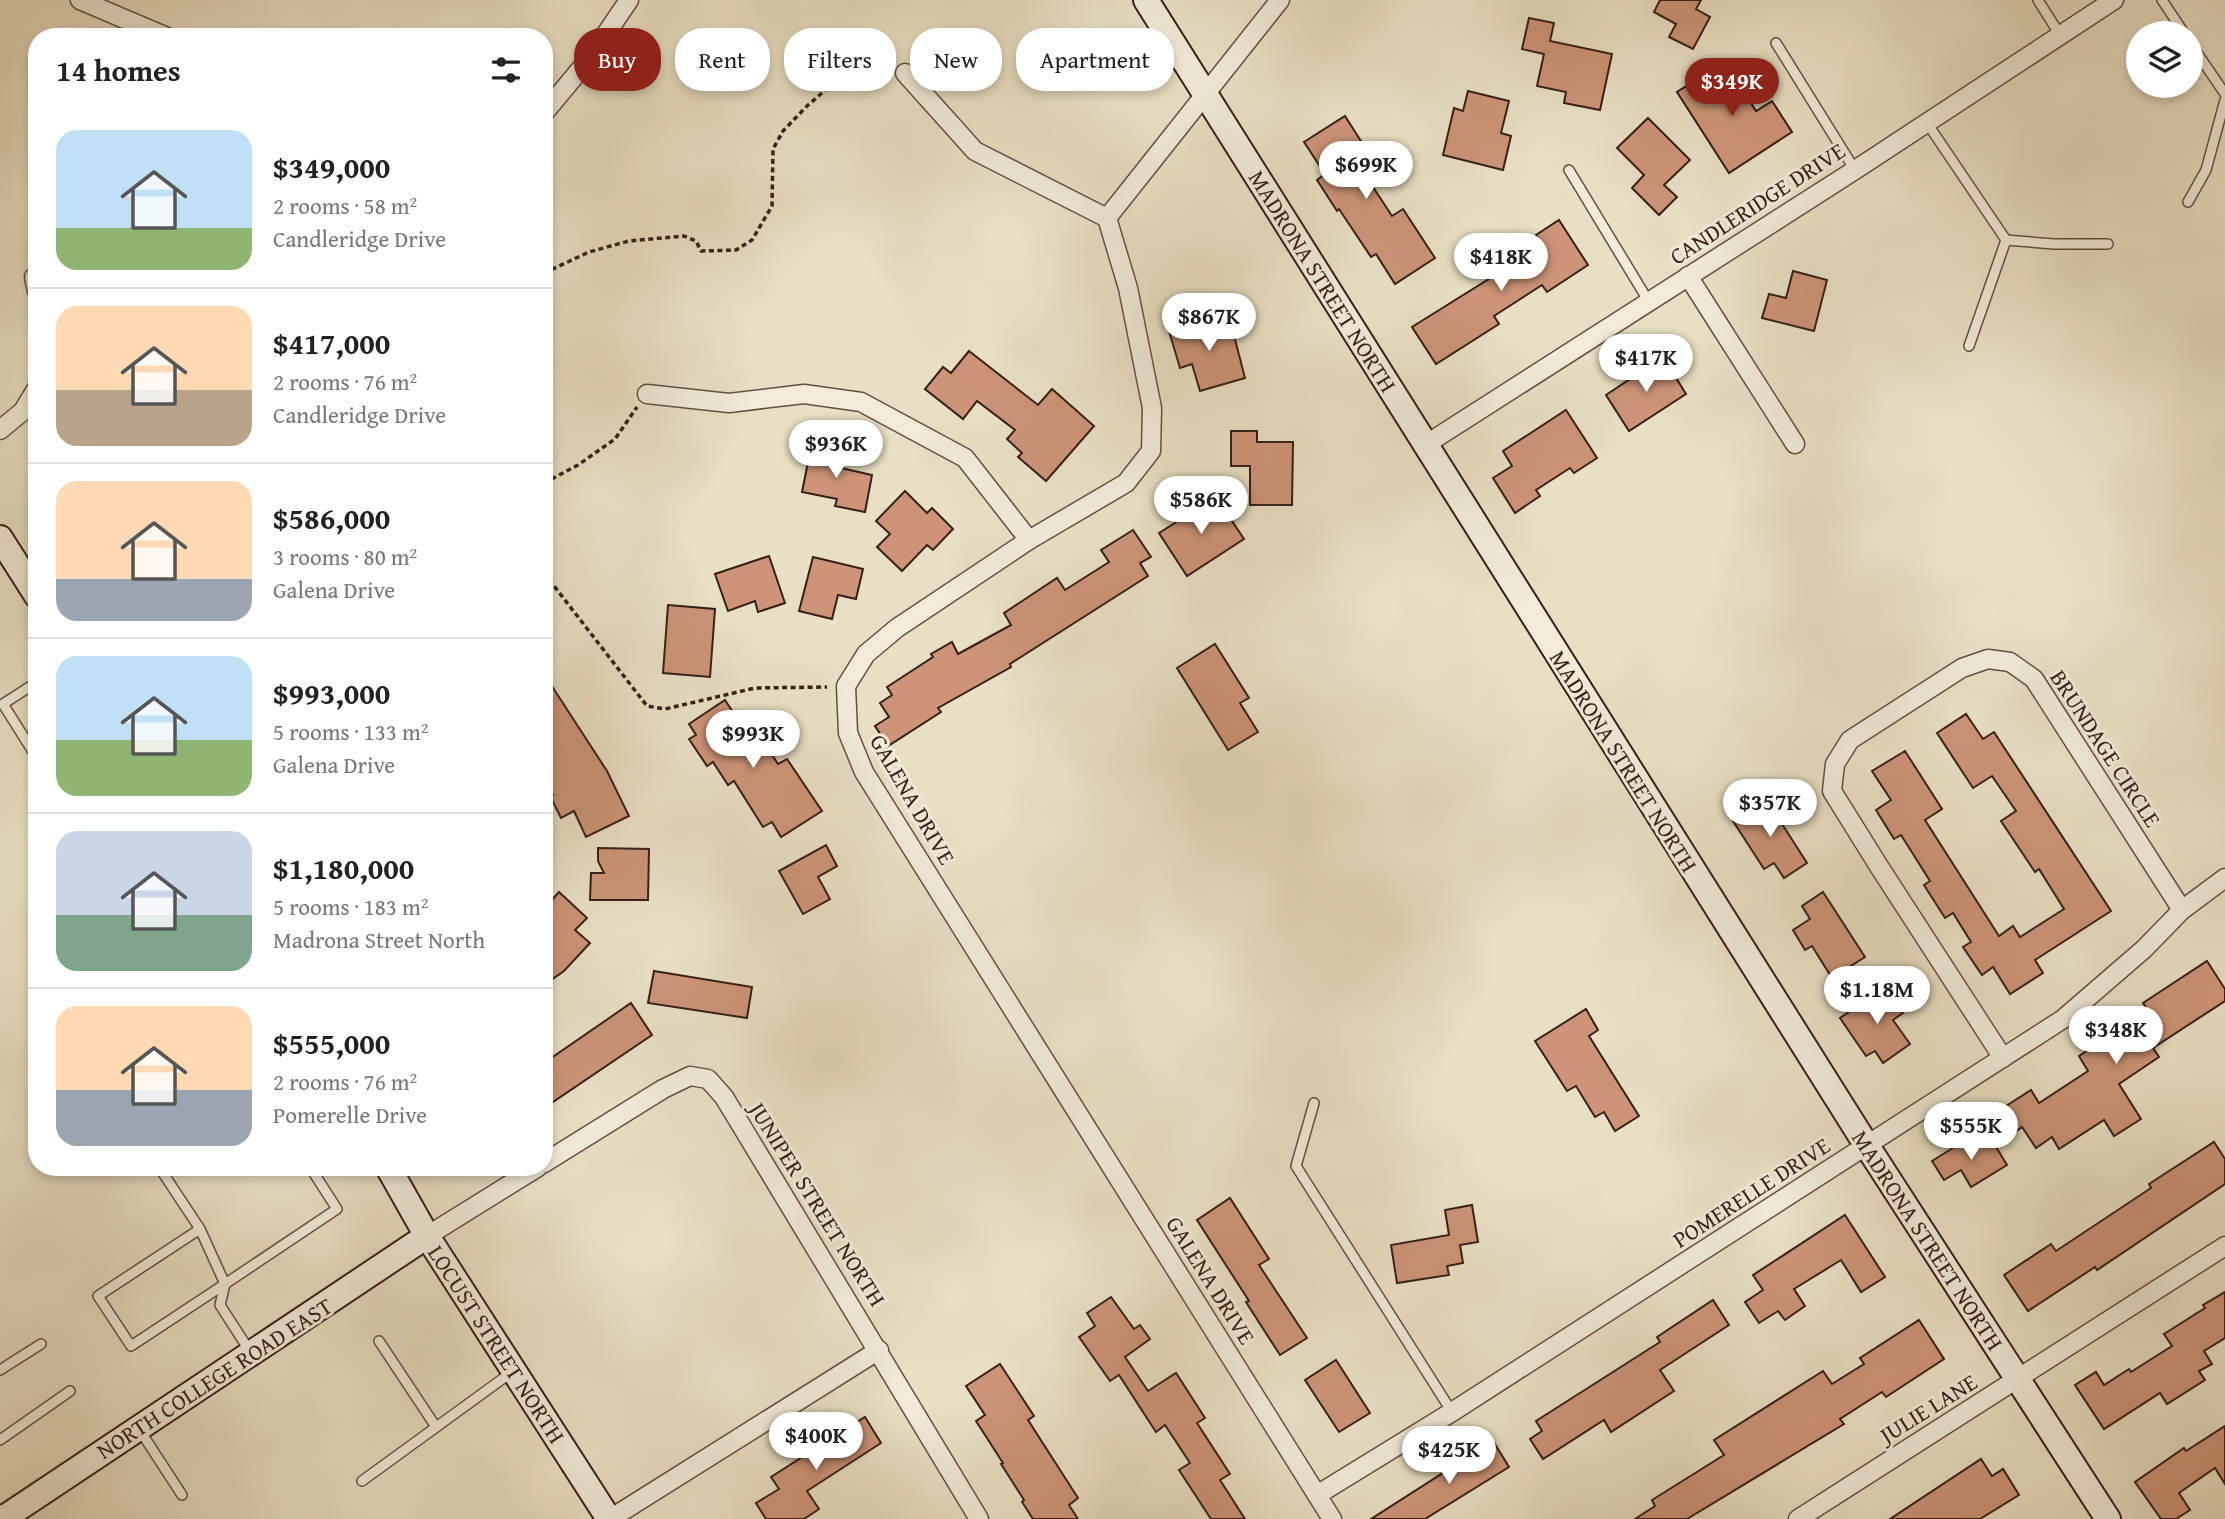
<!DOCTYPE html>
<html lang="en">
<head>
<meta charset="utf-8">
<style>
	:root { --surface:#fff; --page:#f6f6f6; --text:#222; --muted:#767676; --line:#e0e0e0; --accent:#8f2418 }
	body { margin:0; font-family:"Gentium Book Plus",serif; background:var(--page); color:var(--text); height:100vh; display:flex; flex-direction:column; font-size:26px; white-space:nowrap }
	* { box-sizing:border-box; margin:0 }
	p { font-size:23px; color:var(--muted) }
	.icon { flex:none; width:38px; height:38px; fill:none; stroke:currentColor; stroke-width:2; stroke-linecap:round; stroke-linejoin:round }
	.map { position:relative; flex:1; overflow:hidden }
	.drawer { position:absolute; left:28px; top:28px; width:525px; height:1148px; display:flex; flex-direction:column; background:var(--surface); border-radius:28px; box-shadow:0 4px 10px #0003 }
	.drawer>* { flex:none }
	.banner { position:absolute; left:574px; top:28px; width:665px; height:63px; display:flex; gap:14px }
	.buttons { position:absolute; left:2126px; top:21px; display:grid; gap:14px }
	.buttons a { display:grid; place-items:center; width:77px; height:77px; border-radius:50%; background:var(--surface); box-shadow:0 4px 10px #0003; font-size:35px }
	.price { position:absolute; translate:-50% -60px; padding:0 16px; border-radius:24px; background:#fff; color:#222; font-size:23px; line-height:46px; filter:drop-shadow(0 2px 4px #0008) }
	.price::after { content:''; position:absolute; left:50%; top:42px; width:21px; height:16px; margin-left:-10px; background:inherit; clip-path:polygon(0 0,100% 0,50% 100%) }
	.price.on { background:var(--accent); color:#fff }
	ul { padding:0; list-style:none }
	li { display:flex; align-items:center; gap:21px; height:175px; padding:0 28px }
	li+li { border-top:2px solid var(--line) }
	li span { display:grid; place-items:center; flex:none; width:196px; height:140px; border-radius:21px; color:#555 }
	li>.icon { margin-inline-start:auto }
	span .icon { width:84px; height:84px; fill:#fffc; stroke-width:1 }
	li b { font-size:30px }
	h2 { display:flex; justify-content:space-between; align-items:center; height:84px; padding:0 28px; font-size:30px }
	.chip { padding:0 24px; border-radius:28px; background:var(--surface); box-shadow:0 4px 10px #0003; font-size:24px; line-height:63px }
	.chip.on { background:var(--accent); color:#fff }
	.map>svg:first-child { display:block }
	.building { fill:#cd9477; stroke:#361f17; stroke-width:2 }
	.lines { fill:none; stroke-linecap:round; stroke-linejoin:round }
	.lane-casing { stroke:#634f42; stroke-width:12 }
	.street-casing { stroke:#634f42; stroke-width:21 }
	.secondary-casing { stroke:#361f17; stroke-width:28 }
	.path { stroke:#361f17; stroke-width:3.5; stroke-dasharray:5 3.5; stroke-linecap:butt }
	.lane { stroke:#f1ebd8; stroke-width:9 }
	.street { stroke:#f1ebd8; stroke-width:18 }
	.secondary { stroke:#f1ebd8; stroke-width:24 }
	.labels { text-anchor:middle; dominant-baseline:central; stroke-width:6; stroke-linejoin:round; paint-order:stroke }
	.street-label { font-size:23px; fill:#361f17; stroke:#f1ebd8 }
</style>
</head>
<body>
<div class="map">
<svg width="2225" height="1519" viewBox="0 0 2225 1519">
	<rect width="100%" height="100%" fill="#e9e0c3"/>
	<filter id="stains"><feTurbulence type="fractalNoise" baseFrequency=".00286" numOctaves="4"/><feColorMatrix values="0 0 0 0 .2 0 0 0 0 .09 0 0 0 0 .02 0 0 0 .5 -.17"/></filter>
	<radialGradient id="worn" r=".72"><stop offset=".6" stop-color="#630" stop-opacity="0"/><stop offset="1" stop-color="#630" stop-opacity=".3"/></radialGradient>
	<g class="building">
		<path d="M1660 0H1701L1696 9 1710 17 1693 49 1669 37 1676 24 1654 12Z"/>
		<path d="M1529 18 1554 23 1550 41 1612 54 1600 110 1564 103 1566 92 1537 86 1544 54 1522 49Z"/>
		<path d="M1725 61 1756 111 1772 101 1792 132 1729 173 1677 92Z"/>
		<path d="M1468 91 1509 101 1501 133 1511 136 1503 170 1443 155 1454 108 1463 111Z"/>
		<path d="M1345 116 1385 179 1373 187 1392 216 1403 209 1435 258 1395 284 1376 254 1371 257 1339 209 1337 211 1317 180 1325 174 1304 142Z"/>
		<path d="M1648 118 1690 160 1664 185 1677 197 1659 215 1632 188 1644 175 1617 148Z"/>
		<path d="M1559 220 1588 265 1547 292 1542 285 1494 316 1499 324 1436 364 1412 327 1524 257 1521 253 1539 240 1536 235Z"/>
		<path d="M1793 271 1827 280 1814 331 1762 318 1769 294 1786 298Z"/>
		<path d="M1206 320 1208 327 1230 320 1245 378 1200 391 1192 364 1180 368 1169 331Z"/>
		<path d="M969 351 1038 405 1052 389 1094 426 1046 481 1018 457 1022 453 1007 439 1015 430 977 401 963 419 925 389 943 367 951 373Z"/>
		<path d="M1663 357 1686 394 1629 431 1606 395Z"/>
		<path d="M1566 410 1597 458 1574 473 1570 468 1536 490 1540 496 1515 513 1493 478 1512 466 1503 451Z"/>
		<path d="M1231 431H1257V442H1293L1292 505H1250V466H1231Z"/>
		<path d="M811 447 844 454 841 468 872 475 865 512 835 506 837 499 802 492Z"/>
		<path d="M905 491 927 513 932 508 953 529 933 550 927 545 902 571 877 547 890 534 876 521Z"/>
		<path d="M1216 497 1244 539 1187 576 1159 533Z"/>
		<path d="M1133 530 1151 557 1140 563 1148 576 1010 664 1011 667 938 708 941 712 888 746 875 726 889 717 880 703 892 695 887 687 933 657 931 654 952 642 958 654 1011 625 1004 613 1057 578 1065 590 1109 562 1101 550Z"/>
		<path d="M769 556 785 603 758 612 755 601 728 611 715 574Z"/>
		<path d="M813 557 863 569 856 599 838 595 832 619 799 611Z"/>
		<path d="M668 605 715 609 710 677 663 673Z"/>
		<path d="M1215 644 1249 698 1240 703 1258 732 1228 750 1177 668Z"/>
		<path d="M544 674 607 771 629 816 586 837 574 811 561 818 550 796 553 795 544 780Z"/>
		<path d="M725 700 748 735 756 730 778 764 787 759 822 811 781 837 772 822 763 827 734 781 728 785 713 762 707 766 689 739 696 735 689 724Z"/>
		<path d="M1966 714 1983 739 1994 732 2111 911 2035 960 2043 973 2010 994 1993 967 1982 975 1963 947 1971 942 1953 913 1945 918 1924 885 1930 881 1901 835 1894 839 1876 810 1891 800 1872 771 1905 751 1942 809 1925 820 1999 936 2013 926 2020 937 2064 909 2039 869 2035 872 2001 821 2016 811 1992 776 1973 788 1937 733Z"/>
		<path d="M1766 799 1807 863 1784 878 1774 863 1764 869 1733 821Z"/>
		<path d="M826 845 837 866 818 877 830 899 803 914 779 871Z"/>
		<path d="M598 848 649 849 648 900H590L591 873H604L598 861Z"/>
		<path d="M559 892 587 918 575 930 590 943 564 971 544 985V909Z"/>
		<path d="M1823 892 1865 957 1832 978 1812 946 1805 950 1793 930 1810 919 1802 906Z"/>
		<path d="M2207 961 2225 989V1001L2153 1048 2159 1057 2119 1084 2141 1119 2114 1136 2104 1120 2059 1149 2052 1137 2036 1148 2022 1127 2015 1132 2000 1110 2031 1090 2039 1103 2088 1071 2079 1056 2148 1010 2143 1003Z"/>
		<path d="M654 971 752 987 747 1018 648 1003Z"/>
		<path d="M1885 987 1903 1013 1893 1020 1910 1044 1883 1063 1875 1051 1866 1056 1840 1018Z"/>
		<path d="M631 1003 652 1035 544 1108V1063Z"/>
		<path d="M1586 1009 1598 1030 1589 1036 1639 1116 1615 1131 1604 1112 1595 1117 1576 1086 1567 1091 1535 1041Z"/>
		<path d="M1990 1137 2007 1165 1971 1187 1961 1170 1944 1180 1932 1161 1964 1141 1970 1150Z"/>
		<path d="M2214 1142 2225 1159V1184L2097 1270 2095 1267 2028 1311 2004 1275 2051 1244 2056 1251 2151 1188 2149 1184Z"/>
		<path d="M1230 1198 1269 1259 1259 1265 1307 1338 1280 1355 1246 1302 1249 1301 1197 1220Z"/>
		<path d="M1472 1205 1478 1242 1460 1245 1463 1263 1447 1266 1449 1275 1397 1283 1391 1245 1449 1235 1445 1210Z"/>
		<path d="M1845 1215 1885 1277 1861 1292 1841 1260 1794 1289 1805 1306 1785 1320 1778 1311 1759 1323 1745 1302 1763 1290 1753 1275Z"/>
		<path d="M2225 1292V1338L2204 1351 2212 1364 2199 1371 2205 1380 2167 1404 2160 1393 2104 1429 2075 1385 2096 1372 2104 1385 2129 1369 2131 1372 2172 1346 2164 1334 2205 1308 2203 1305Z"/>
		<path d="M1111 1297 1134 1329 1140 1325 1150 1339 1125 1357 1148 1391 1176 1373 1205 1418 1197 1423 1230 1474 1220 1480 1245 1519H1211L1179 1470 1190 1463 1165 1425 1156 1432 1119 1375 1110 1381 1079 1337 1095 1326 1087 1313Z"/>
		<path d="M1713 1300 1729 1325 1660 1370 1674 1391 1611 1432 1604 1420 1543 1459 1530 1439 1542 1431 1536 1421 1660 1342 1657 1337Z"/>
		<path d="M1919 1320 1944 1359 1886 1397 1882 1392 1840 1419 1844 1424 1687 1519H1635L1655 1506 1652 1500 1724 1455 1714 1440 1823 1371 1832 1384 1864 1364 1860 1358Z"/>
		<path d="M1336 1360 1370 1413 1339 1432 1305 1380Z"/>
		<path d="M1000 1364 1034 1416 1028 1420 1078 1498 1069 1505 1078 1519H1033L1022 1502 1024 1500 1001 1464 1003 1463 976 1421 985 1415 966 1386Z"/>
		<path d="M865 1417 881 1443 807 1491 819 1509 804 1519H766L756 1503 779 1489 771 1477Z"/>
		<path d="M2225 1426V1484L2215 1468 2179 1493 2190 1510 2176 1519H2161L2135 1482 2184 1448 2186 1451Z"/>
		<path d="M1493 1441 1509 1467 1425 1519H1371Z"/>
		<path d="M1981 1459 1992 1476 2003 1469 2019 1495 1980 1519H1890Z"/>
	</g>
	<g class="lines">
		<defs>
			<g id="lane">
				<path d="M2038 0 2060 35"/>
				<path d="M2162 0 2184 33"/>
				<path d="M1776 43 1855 170"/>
				<path d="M2191 44 2225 94"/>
				<path d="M1927 123 2006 240 1969 346"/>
				<path d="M1569 170 1649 302"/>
				<path d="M2188 202 2206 170 2225 100"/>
				<path d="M2006 240 2054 244H2108"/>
				<path d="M37 682 3 704 37 758"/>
				<path d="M1314 1103 1296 1166 1452 1412"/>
				<path d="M159 1167 200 1229 225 1284 337 1209 310 1167"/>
				<path d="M200 1229 98 1296 131 1346 225 1284"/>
				<path d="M225 1284 220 1305 251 1353"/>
				<path d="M379 1341 436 1427"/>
				<path d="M0 1370 41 1344"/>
				<path d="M139 1429 182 1495"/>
				<path d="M0 1440 70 1391"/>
				<path d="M362 1481 512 1372"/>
			</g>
			<g id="street">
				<path d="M80 0 167 37"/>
				<path d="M1280 0 1107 218 1128 288 1152 408 1151 451 1126 483 1029 540 897 628 866 654 846 686 848 733 864 772 1332 1519"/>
				<path d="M905 73 975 151 1107 218"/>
				<path d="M544 113 589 59 629 0"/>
				<path d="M1688 276 1795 444"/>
				<path d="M34 277 37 291"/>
				<path d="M647 394 729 403 804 394 861 402 965 458 1029 540"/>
				<path d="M0 430 23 411 37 388"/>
				<path d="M1425 445 1855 170 2114 0"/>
				<path d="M2003 1058 1880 868 1832 791 1835 764 1850 740 1962 668 1988 659 2010 662 2034 679 2182 910"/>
				<path d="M544 1163 663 1089 690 1076 708 1079 724 1097 979 1519"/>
				<path d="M427 1236 538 1167"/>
				<path d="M1317 1495 1452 1412 2063 1019 2144 949 2182 910 2225 878"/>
				<path d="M610 1519 879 1350"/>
				<path d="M1798 1519 2225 1246"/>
			</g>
			<g id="secondary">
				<path d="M1146 0 1867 1146 2108 1519"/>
				<path d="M0 538 37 596"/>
				<path d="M388 1167 427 1236 609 1519"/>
				<path d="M0 1518 7 1516 427 1236"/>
			</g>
		</defs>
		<use href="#lane" class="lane-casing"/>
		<use href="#street" class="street-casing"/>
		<use href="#secondary" class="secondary-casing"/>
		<g class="path">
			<path d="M544 273 589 252 629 241 684 236 696 241 701 251 736 250 752 240 772 206 773 149 783 131 807 106 837 80 857 68 887 71"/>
			<path d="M544 483 578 465 615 439 637 407"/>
			<path d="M544 573 647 706 665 709 755 688 827 687"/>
		</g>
		<use href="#lane" class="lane"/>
		<use href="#street" class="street"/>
		<use href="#secondary" class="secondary"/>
	</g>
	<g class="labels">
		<g class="street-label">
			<text transform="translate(1757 203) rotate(-33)">CANDLERIDGE DRIVE</text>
			<text transform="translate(1323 281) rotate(58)">MADRONA STREET NORTH</text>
			<text transform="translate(2106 748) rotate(57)">BRUNDAGE CIRCLE</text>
			<text transform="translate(1624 761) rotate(58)">MADRONA STREET NORTH</text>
			<text transform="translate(913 799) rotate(60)">GALENA DRIVE</text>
			<text transform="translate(1751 1192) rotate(-33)">POMERELLE DRIVE</text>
			<text transform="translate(818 1204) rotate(58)">JUNIPER STREET NORTH</text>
			<text transform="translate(1928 1240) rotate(57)">MADRONA STREET NORTH</text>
			<text transform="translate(1211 1280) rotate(58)">GALENA DRIVE</text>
			<text transform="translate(497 1344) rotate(57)">LOCUST STREET NORTH</text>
			<text transform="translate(214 1378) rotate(-33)">NORTH COLLEGE ROAD EAST</text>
			<text transform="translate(1928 1408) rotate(-32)">JULIE LANE</text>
		</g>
	</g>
	<rect width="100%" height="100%" filter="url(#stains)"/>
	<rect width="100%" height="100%" fill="url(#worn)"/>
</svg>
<div class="buttons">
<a><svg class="icon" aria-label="layers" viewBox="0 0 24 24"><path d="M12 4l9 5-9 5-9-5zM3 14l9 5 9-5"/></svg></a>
</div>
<b class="price on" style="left:1732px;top:118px">$349K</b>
<b class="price" style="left:1366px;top:201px">$699K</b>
<b class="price" style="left:1501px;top:293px">$418K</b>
<b class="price" style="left:1209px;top:353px">$867K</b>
<b class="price" style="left:1646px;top:394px">$417K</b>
<b class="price" style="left:836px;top:480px">$936K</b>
<b class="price" style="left:1201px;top:536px">$586K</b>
<b class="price" style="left:753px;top:770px">$993K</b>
<b class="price" style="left:1770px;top:839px">$357K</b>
<b class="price" style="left:1877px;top:1026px">$1.18M</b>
<b class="price" style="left:2116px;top:1066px">$348K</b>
<b class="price" style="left:1971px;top:1162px">$555K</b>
<b class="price" style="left:816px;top:1472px">$400K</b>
<b class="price" style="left:1449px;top:1486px">$425K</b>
<div class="banner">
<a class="chip on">Buy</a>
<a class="chip">Rent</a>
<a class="chip">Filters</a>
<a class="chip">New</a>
<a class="chip">Apartment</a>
</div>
<section class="drawer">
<h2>14 homes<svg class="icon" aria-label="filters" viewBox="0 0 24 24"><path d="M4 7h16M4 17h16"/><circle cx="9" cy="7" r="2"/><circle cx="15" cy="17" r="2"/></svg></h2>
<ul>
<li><span style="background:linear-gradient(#bfe0f5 70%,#8fb573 0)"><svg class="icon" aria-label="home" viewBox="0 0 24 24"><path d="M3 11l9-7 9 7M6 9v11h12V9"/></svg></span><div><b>$349,000</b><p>2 rooms · 58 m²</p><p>Candleridge Drive</p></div></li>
<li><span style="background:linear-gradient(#ffd9b3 60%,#b9a48a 0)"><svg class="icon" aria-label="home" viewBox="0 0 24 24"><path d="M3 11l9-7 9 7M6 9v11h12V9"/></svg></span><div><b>$417,000</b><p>2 rooms · 76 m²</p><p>Candleridge Drive</p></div></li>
<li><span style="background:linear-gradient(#ffd9b3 70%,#9aa5b1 0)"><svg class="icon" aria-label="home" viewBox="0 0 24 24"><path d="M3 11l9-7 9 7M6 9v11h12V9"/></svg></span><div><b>$586,000</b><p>3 rooms · 80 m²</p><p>Galena Drive</p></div></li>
<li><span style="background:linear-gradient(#bfe0f5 60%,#8fb573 0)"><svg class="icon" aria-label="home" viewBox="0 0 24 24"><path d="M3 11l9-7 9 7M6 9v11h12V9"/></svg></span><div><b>$993,000</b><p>5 rooms · 133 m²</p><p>Galena Drive</p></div></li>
<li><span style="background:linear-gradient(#c9d6e8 60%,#7fa58c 0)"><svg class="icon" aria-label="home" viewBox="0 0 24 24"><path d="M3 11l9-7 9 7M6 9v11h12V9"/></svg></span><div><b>$1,180,000</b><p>5 rooms · 183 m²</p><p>Madrona Street North</p></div></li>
<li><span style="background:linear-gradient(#ffd9b3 60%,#9aa5b1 0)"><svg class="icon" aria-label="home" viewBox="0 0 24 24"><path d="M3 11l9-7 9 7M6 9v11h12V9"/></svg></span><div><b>$555,000</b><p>2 rooms · 76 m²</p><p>Pomerelle Drive</p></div></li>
</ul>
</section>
</div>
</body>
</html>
